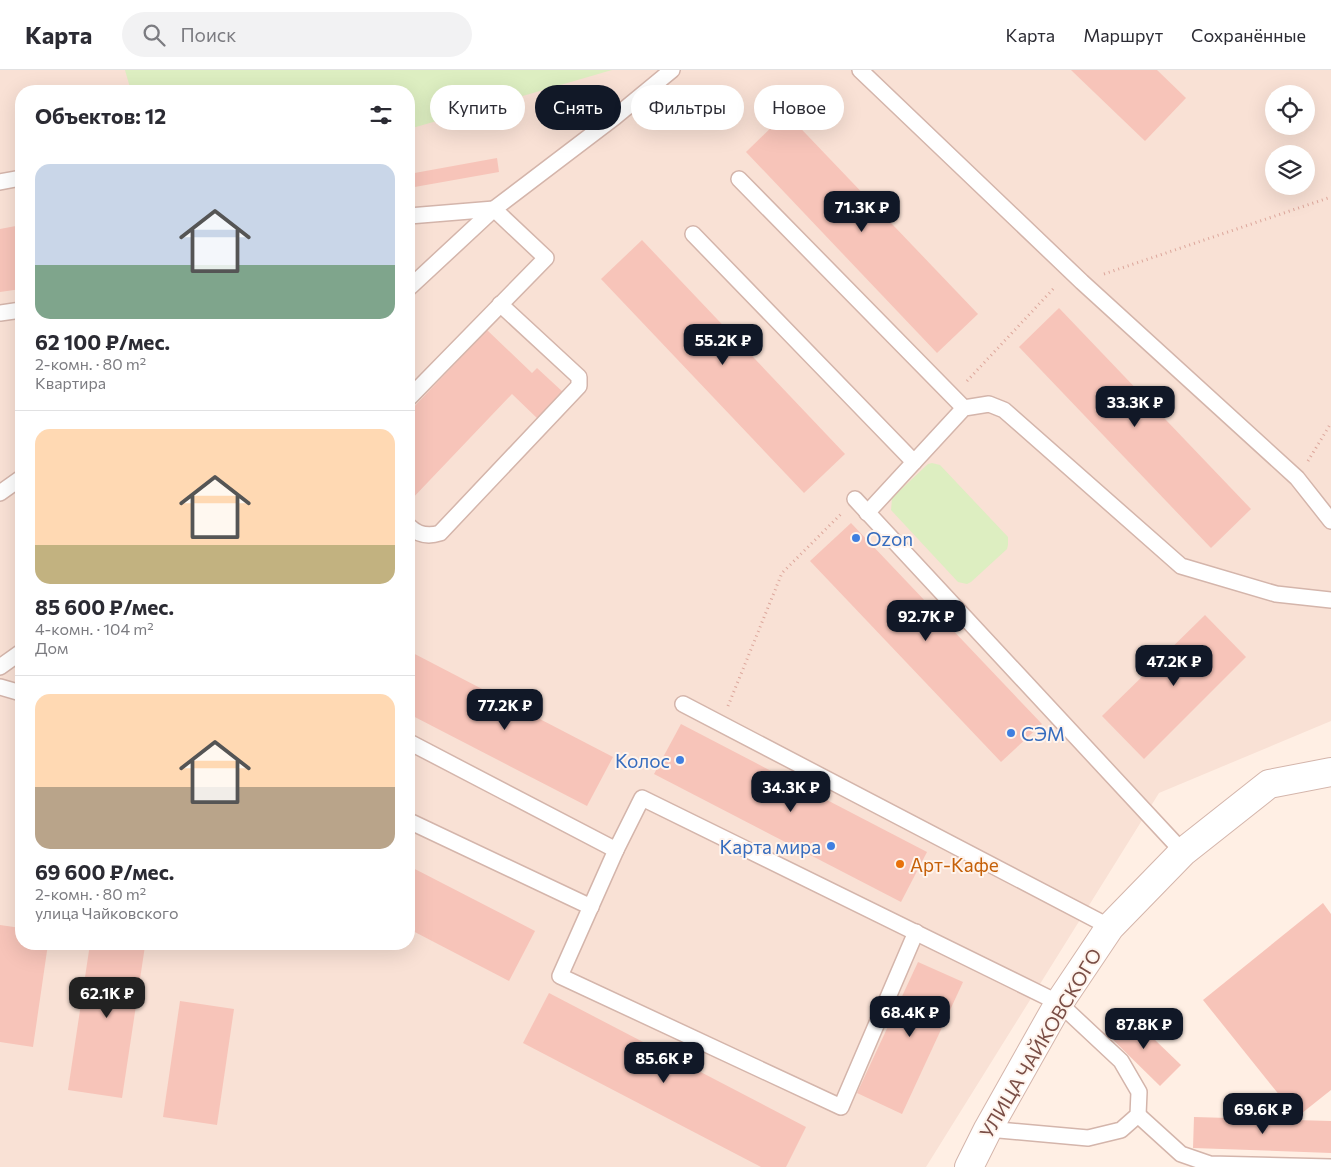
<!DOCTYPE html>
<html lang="ru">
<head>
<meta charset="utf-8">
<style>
	:root { --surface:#fff; --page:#f2f2f3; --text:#2b2b33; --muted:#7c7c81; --line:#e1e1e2; --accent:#111827 }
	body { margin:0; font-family:Commissioner,sans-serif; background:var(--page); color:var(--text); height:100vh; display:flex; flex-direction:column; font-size:19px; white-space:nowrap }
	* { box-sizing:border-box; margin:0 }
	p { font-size:16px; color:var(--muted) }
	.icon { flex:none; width:28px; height:28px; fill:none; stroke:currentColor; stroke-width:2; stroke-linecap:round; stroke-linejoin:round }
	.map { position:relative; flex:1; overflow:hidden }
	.sheet { position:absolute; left:15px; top:15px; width:400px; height:865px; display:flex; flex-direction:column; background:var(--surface); border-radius:20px; box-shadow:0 5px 20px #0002 }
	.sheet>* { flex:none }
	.banner { position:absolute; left:430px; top:15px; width:475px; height:45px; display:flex; gap:10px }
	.controls { position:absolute; left:1265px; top:15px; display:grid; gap:10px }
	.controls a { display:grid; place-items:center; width:50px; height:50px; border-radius:50%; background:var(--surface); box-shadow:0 5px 20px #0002; font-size:25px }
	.price { position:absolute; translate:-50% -42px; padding:0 11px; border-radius:10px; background:var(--accent); color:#fff; font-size:16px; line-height:32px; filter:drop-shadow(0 1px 2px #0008) }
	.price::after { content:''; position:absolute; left:50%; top:30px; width:15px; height:11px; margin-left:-8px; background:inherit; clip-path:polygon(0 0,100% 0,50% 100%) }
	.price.selected { background:#222; color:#fff }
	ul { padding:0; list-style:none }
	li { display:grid; align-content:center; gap:10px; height:265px; padding:0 20px }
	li+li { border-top:1px solid var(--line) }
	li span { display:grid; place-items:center; height:155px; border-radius:15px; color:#555 }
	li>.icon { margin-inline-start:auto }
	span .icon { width:90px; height:90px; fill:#fffc; stroke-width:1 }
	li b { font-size:21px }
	h2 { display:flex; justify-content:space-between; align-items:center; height:60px; padding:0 20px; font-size:21px }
	.pill { padding:0 18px; border-radius:22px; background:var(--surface); box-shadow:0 5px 20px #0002; font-size:18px; line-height:45px }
	.pill.selected { background:var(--accent); color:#fff }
	header { display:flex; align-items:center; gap:30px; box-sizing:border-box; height:70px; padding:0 25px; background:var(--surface); border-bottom:1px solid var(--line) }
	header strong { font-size:24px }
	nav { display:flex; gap:28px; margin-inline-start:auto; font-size:18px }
	.search { width:350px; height:45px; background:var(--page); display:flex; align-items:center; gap:12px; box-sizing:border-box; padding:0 18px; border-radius:28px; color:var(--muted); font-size:19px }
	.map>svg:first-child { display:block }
	.residential { fill:#f9e1d5; fill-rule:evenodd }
	.green { fill:#ddeec1 }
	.building { fill:#f7c4b9 }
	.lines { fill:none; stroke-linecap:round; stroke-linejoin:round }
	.service-casing { stroke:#d4b5ab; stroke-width:18 }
	.minor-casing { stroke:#d4b5ab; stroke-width:30 }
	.path { stroke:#dca69b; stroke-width:3; stroke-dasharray:1 4; stroke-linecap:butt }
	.service { stroke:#fff; stroke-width:15 }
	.minor { stroke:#fff; stroke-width:28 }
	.shop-dot { fill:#3f7fe0; stroke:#fff4ed; stroke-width:2 }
	.food-dot { fill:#e8710a; stroke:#fff4ed; stroke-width:2 }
	.labels { text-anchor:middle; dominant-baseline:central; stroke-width:4; stroke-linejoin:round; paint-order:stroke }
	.shop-label { font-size:19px; fill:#366cbe; stroke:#fff4ed; text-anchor:start }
	.food-label { font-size:19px; fill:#c56008; stroke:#fff4ed; text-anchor:start }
	.street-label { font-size:19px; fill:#7a4e46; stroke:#fff4ed }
</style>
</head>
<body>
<header>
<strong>Карта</strong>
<div class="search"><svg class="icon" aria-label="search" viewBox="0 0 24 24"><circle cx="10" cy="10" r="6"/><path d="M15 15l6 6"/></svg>Поиск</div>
<nav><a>Карта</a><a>Маршрут</a><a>Сохранённые</a></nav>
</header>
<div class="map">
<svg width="1331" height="1097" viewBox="0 0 1331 1097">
	<rect width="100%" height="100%" fill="#ffefe4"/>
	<path class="residential" d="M0 0H1331V651L1159 723 926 1097H0ZM21 21H409V874H21ZM1274 24H1306V56H1274ZM1274 84H1306V116H1274Z"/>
	<g class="green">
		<path d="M125 0H612L409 59V21H131Z"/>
		<path d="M932 393 940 395 1008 467V475L1007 479 971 512 967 514 958 512 891 440 892 428 928 394Z"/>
	</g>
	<g class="building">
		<path d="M1071 0H1157L1186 28 1145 71Z"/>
		<path d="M786 43 978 244 937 283 746 82Z"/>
		<path d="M497 88 499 102 409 118V104Z"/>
		<path d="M21 155V219L0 222V159Z"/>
		<path d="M642 170 845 384 804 423 601 209Z"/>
		<path d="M1059 238 1251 439 1211 478 1019 277Z"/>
		<path d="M487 260 532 303 537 298 564 323 539 350 512 324 409 432V342Z"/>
		<path d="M851 453 1042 654 1001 692 810 491Z"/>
		<path d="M1205 545 1246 587 1144 689 1102 646Z"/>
		<path d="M409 581 613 687 587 736 409 644Z"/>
		<path d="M681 654 927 782 901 832 654 704Z"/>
		<path d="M409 796 535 861 509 911 409 859Z"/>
		<path d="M1323 833 1331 844V1020L1297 1047 1203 930Z"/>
		<path d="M0 855 21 858V874H48L33 977 0 972Z"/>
		<path d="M90 874H131L145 876 122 1028 68 1020Z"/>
		<path d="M918 892 963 912 902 1044 857 1023Z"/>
		<path d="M549 923 806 1057 786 1097H761L523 973Z"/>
		<path d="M180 931 234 939 217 1055 163 1047Z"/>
		<path d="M1127 943 1181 995 1160 1016 1107 964Z"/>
		<path d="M1194 1047 1331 1051V1083L1193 1078Z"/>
	</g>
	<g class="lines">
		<defs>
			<g id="service">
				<path d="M860 0 1082 212 1297 408 1331 451"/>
				<path d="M739 109 964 338"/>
				<path d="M0 112 21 108"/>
				<path d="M409 146 494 139 546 188 409 328"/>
				<path d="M693 164 914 392"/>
				<path d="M409 218 494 139 615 47 672 0"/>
				<path d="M0 243 21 240"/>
				<path d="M0 423 21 408"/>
				<path d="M855 429 1183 782"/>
				<path d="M867 443 964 338 989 334 1004 340 1181 496 1276 524 1331 530"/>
				<path d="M409 456C418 465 428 467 440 463L579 316V307L500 234"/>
				<path d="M0 597 21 582"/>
				<path d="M0 617 21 623"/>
				<path d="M683 634 1110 857"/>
				<path d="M409 672 616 780 642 728 1059 933 1121 991 1139 1022 1138 1045 1121 1060 1088 1068 988 1059"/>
				<path d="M409 751 591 837"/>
				<path d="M616 780 560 906 841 1037 916 862"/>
				<path d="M1138 1045 1181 1084 1210 1094 1331 1097"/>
			</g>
			<path id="minor" d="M969 1097 988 1059 1059 933 1110 857 1183 782 1269 714 1331 702"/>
		</defs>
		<use href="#service" class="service-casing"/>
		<use href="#minor" class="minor-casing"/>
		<g class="path">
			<path d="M1104 204 1331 127"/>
			<path d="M967 311 1055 217"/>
			<path d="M1308 391 1331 353"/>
			<path d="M728 636 782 503 841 444"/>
		</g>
		<use href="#service" class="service"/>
		<use href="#minor" class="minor"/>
	</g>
	<g class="shop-dot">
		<circle cx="856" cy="468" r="5"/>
		<circle cx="1011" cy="663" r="5"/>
		<circle cx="680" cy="690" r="5"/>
		<circle cx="831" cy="776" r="5"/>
	</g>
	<circle class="food-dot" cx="900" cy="794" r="5"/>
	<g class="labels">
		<g class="shop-label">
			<text x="866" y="468">Ozon</text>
			<text x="1021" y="663">СЭМ</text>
			<text x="670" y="690" text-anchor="end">Колос</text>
			<text x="821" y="776" text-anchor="end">Карта мира</text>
		</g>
		<g class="food-label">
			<text x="910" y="794">Арт-Кафе</text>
		</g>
		<g class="street-label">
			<text transform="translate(1040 973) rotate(-59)">УЛИЦА ЧАЙКОВСКОГО</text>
		</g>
	</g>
</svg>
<div class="controls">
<a><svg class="icon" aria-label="locate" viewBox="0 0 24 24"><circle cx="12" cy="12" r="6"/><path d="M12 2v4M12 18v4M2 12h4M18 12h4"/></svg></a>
<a><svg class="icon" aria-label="layers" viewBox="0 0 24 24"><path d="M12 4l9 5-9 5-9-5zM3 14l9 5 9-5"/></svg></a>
</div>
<b class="price" style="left:862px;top:163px">71.3K ₽</b>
<b class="price" style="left:723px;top:296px">55.2K ₽</b>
<b class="price" style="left:1135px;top:358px">33.3K ₽</b>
<b class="price" style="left:926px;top:572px">92.7K ₽</b>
<b class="price" style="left:1174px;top:617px">47.2K ₽</b>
<b class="price" style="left:505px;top:661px">77.2K ₽</b>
<b class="price" style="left:791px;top:743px">34.3K ₽</b>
<b class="price selected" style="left:107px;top:949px">62.1K ₽</b>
<b class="price" style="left:910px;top:968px">68.4K ₽</b>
<b class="price" style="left:1144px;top:980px">87.8K ₽</b>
<b class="price" style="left:664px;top:1014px">85.6K ₽</b>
<b class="price" style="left:1263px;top:1065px">69.6K ₽</b>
<div class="banner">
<a class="pill">Купить</a>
<a class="pill selected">Снять</a>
<a class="pill">Фильтры</a>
<a class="pill">Новое</a>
</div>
<section class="sheet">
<h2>Объектов: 12<svg class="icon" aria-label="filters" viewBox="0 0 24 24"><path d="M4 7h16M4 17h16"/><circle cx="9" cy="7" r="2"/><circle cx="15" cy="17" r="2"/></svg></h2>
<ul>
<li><span style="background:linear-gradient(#c9d6e8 65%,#7fa58c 0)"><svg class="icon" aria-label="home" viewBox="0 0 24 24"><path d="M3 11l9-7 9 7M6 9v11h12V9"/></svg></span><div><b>62 100 ₽/мес.</b><p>2-комн. · 80 m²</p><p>Квартира</p></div></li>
<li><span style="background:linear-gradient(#ffd9b3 75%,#c2b280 0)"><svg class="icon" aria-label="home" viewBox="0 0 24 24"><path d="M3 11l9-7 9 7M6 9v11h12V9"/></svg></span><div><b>85 600 ₽/мес.</b><p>4-комн. · 104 m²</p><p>Дом</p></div></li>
<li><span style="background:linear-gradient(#ffd9b3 60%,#b9a48a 0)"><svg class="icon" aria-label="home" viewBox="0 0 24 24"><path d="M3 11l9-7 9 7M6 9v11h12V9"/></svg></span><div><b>69 600 ₽/мес.</b><p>2-комн. · 80 m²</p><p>улица Чайковского</p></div></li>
</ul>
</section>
</div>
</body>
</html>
